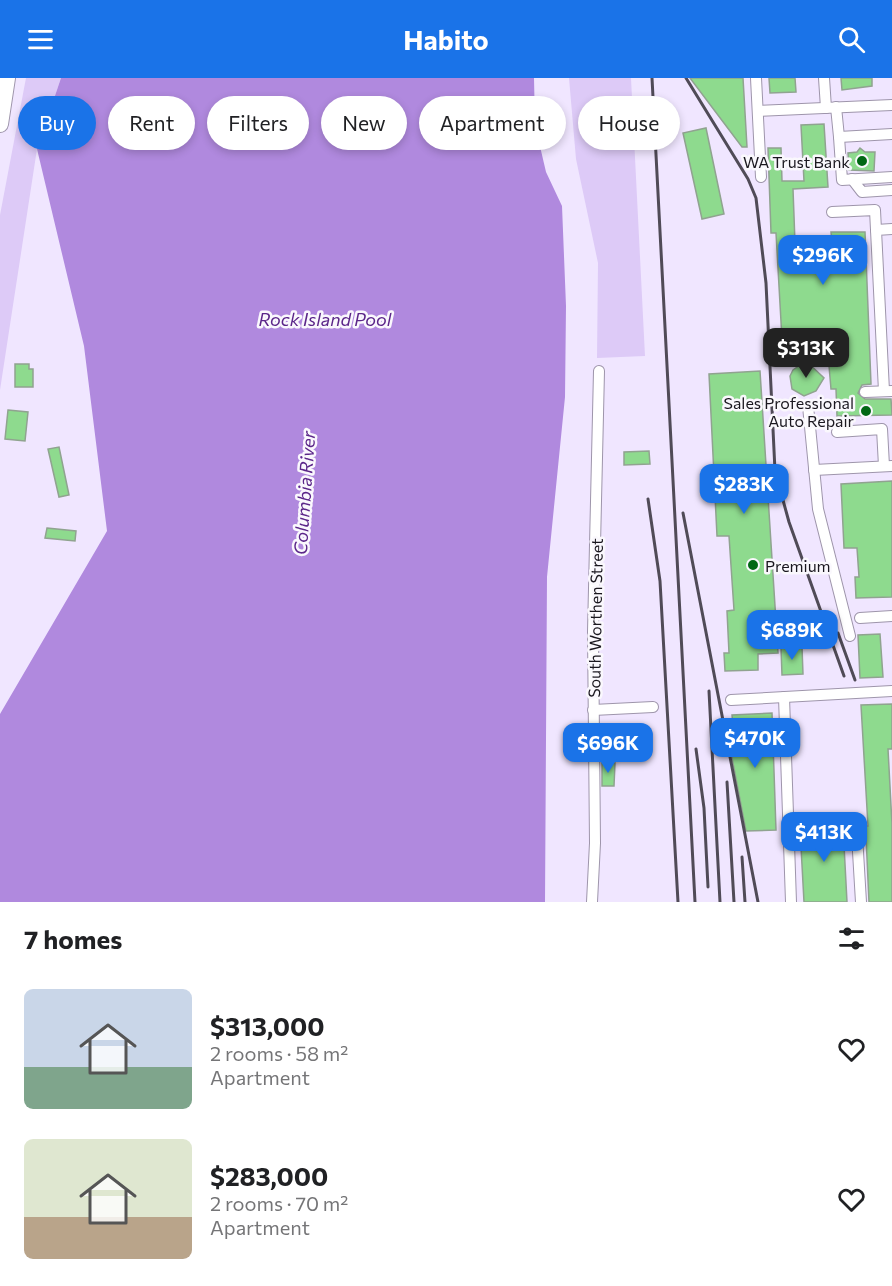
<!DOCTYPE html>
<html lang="en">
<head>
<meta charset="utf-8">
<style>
	:root { --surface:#fff; --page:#f2f2f2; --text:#202124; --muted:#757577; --accent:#1a73e8 }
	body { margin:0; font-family:Commissioner,sans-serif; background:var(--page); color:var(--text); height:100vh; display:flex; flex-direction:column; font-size:22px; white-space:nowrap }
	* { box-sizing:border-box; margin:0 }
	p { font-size:20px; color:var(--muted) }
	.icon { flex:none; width:33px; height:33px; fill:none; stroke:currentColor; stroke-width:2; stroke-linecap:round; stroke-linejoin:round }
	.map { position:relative; height:824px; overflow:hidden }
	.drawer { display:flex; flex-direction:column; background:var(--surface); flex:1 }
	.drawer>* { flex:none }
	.banner { position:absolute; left:18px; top:18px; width:856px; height:54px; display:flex; gap:12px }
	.price { position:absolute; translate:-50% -51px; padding:0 14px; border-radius:12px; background:var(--accent); color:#fff; font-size:20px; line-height:39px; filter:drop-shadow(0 2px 3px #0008) }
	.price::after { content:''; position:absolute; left:50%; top:36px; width:18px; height:14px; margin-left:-9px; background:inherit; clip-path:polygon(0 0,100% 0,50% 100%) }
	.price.selected { background:#222; color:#fff }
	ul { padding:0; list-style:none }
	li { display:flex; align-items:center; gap:18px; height:150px; padding:0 24px }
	li span { display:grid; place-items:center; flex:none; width:168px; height:120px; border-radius:9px; color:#555 }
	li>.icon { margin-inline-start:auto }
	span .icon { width:72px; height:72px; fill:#fffc; stroke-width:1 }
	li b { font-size:26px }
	h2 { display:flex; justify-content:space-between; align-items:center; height:72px; padding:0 24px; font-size:26px }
	.chip { padding:0 21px; border-radius:27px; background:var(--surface); box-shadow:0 3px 9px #0003; font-size:21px; line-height:54px }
	.chip.selected { background:var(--accent); color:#fff }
	header { display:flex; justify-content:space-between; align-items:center; height:78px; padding:0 24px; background:var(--accent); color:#fff; font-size:27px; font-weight:700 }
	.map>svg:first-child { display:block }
	.green { fill:#ddcaf7 }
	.water { fill:#b089de }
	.building { fill:#8eda8e; stroke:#90a390; stroke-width:1.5 }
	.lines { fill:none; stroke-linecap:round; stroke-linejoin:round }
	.minor-casing { stroke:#9e95ab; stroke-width:12 }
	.highway-casing { stroke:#9e95ab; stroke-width:18 }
	.minor { stroke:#fff; stroke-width:10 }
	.highway { stroke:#fff; stroke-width:16 }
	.rail { stroke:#504b57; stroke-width:3 }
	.poi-dot { fill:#016814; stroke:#faf8fd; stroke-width:2 }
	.labels { text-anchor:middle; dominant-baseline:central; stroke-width:5; stroke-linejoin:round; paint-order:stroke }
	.poi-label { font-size:16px; fill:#1a171f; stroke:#faf8fd; text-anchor:end }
	.street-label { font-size:16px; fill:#1a171f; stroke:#faf8fd }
	.water-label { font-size:18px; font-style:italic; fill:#5b2689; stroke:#faf8fd }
</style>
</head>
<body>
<header><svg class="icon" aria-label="menu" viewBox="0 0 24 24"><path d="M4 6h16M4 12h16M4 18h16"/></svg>Habito<svg class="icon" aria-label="search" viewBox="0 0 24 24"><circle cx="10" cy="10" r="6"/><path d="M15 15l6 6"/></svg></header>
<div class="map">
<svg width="892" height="824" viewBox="0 0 892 824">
	<rect width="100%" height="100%" fill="#f0e6ff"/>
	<g class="green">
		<path d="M26 0H61L37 71 0 312V137Z"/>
		<path d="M569 0H631L645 278 597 280 598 185 576 81Z"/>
	</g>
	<path class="water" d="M61 0H534L535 47 546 94 562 128 566 228 565 319 547 499 545 824H0V636L107 453 84 268 37 71Z"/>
	<g class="building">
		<path d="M690 0H743L747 69H742Z"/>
		<path d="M769 0H795L796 14 770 15Z"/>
		<path d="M841 0H872V8L842 12Z"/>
		<path d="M824 46 828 109 793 111 795 165 832 164 831 154H865L871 306 862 307 858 315 865 321H891L892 337 837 338 836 311H831L828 276 783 279 776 155H771L768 70H781L782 103H804L801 47Z"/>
		<path d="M706 50 724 136 702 141 683 55Z"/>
		<path d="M860 70 865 74H875L874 93 849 92 848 75 857 74Z"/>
		<path d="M806 283 824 300 816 313 804 318 792 311 790 298 793 292Z"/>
		<path d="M15 286H29V291H33V309H15Z"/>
		<path d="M760 293 778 575 758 576V592L725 593 724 575H729L727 533 734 532 729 458H717L709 296Z"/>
		<path d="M8 332 28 334 25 363 5 361Z"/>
		<path d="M59 369 69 417 59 419 48 371Z"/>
		<path d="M649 373 650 386 624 387V374Z"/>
		<path d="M892 403V519L856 520 855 499H859L857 470H844L841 406Z"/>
		<path d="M47 450 76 453 75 463 45 460Z"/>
		<path d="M880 556 883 599 860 600 858 557Z"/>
		<path d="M802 569 803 596 782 597 781 570Z"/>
		<path d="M892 626V671H888L892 746V824H869L866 758 862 752V748H868L861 627Z"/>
		<path d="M772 635 776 752 746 753 729 664 728 648H733L732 637Z"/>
		<path d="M602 685H615L614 708H602Z"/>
		<path d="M817 741H829V748H843L847 824H804L800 750 817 749Z"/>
	</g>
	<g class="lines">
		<defs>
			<g id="minor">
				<path d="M756 0 761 99"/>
				<path d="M824 0 826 30"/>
				<path d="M836 29 839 59 892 56"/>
				<path d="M758 33 892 27"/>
				<path d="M839 59 842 102 892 99"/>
				<path d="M852 101 862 114 892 112"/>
				<path d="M832 134 875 132 876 152"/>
				<path d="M884 313 876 152 892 151"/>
				<path d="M865 314 892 313"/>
				<path d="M808 328 818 431 850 558"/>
				<path d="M837 354 882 351 884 388"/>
				<path d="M814 392 892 388"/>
				<path d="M860 540 892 538"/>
				<path d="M784 619 791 824"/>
				<path d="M731 622 892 613"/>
				<path d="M593 632 653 629"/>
				<path d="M857 757 861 824"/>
				<path d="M592 824 595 765 593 554 599 293"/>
			</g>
			<path id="highway" d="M0 46 7 0"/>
		</defs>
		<use href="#minor" class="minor-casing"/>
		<use href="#highway" class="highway-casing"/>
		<use href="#minor" class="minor"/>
		<use href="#highway" class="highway"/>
		<g class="rail">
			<path d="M652 0 695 824"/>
			<path d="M686 0 748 101 756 120 766 205 775 393 789 444 844 598"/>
			<path d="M648 421 660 503 678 824"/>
			<path d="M683 435 758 824"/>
			<path d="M838 555 855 602"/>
			<path d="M709 613 720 824"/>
			<path d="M696 671 704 730 708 809"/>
			<path d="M727 704 734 824"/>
			<path d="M742 779 745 824"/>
		</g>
	</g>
	<g class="poi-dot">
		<circle cx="862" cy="83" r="6"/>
		<circle cx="866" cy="333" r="6"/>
		<circle cx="753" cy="487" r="6"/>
	</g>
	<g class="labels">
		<g class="poi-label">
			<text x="850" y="83">WA Trust Bank</text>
			<text x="854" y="324">Sales Professional<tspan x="854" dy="18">Auto Repair</tspan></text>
			<text x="765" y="487" text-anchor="start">Premium</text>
		</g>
		<g class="street-label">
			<text transform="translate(595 540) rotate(-89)">South Worthen Street</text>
		</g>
		<g class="water-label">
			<text x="325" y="241">Rock Island Pool</text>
			<text transform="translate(304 415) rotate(-86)">Columbia River</text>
		</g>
	</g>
</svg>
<b class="price" style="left:823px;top:208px">$296K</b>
<b class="price selected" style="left:806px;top:301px">$313K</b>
<b class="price" style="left:744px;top:437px">$283K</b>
<b class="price" style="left:792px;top:583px">$689K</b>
<b class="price" style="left:755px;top:691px">$470K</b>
<b class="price" style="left:608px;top:696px">$696K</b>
<b class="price" style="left:824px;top:785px">$413K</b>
<div class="banner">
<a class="chip selected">Buy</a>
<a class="chip">Rent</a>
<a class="chip">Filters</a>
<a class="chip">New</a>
<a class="chip">Apartment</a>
<a class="chip">House</a>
</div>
</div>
<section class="drawer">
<h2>7 homes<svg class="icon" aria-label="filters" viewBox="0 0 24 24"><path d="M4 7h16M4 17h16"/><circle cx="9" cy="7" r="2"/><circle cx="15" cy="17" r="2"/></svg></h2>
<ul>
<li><span style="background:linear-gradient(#c9d6e8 65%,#7fa58c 0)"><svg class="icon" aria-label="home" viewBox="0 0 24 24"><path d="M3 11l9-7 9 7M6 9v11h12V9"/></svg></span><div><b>$313,000</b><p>2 rooms · 58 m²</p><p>Apartment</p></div><svg class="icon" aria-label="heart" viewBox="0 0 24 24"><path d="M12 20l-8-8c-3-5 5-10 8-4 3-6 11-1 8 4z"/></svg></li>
<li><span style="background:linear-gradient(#dfe7d0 65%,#b9a48a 0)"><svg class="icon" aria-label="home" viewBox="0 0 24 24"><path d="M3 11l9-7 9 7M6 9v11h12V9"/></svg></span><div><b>$283,000</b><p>2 rooms · 70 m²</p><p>Apartment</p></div><svg class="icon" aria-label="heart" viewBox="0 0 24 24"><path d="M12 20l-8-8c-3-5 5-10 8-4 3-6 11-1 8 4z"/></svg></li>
</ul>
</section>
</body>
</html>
